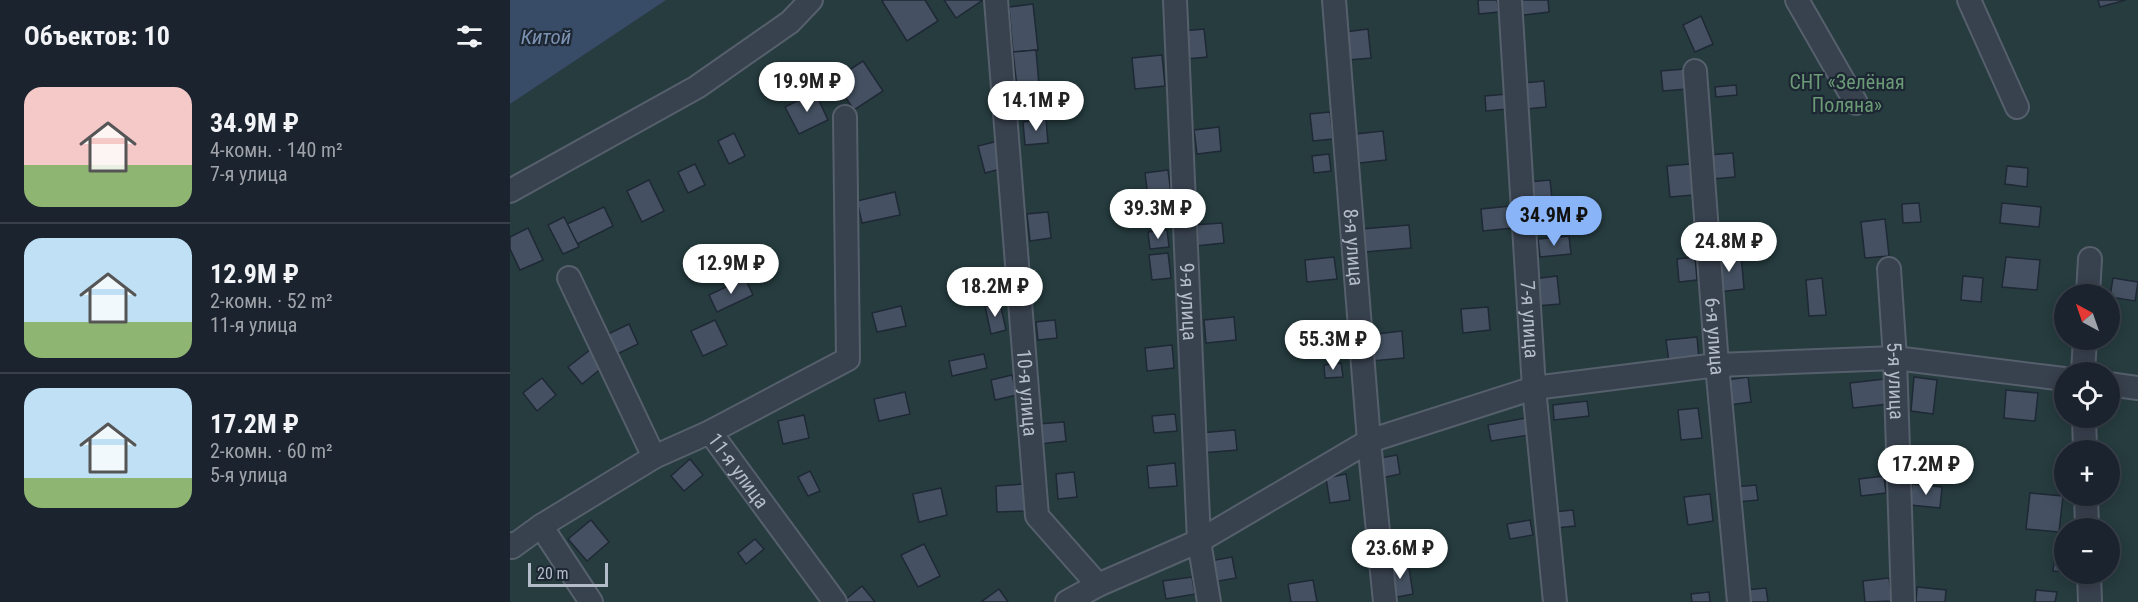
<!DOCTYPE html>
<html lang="ru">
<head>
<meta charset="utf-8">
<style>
	:root { --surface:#1b232e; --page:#282f3a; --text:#f1f3f6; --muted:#a0a4aa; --line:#39404a; --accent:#8ab4f8 }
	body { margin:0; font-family:"Roboto Condensed",sans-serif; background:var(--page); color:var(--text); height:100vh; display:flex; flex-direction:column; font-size:22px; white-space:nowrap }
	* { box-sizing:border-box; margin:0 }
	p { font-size:20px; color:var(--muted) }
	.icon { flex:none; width:33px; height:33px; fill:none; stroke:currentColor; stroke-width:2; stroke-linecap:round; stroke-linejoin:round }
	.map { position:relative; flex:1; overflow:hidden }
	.drawer { display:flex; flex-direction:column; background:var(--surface); width:510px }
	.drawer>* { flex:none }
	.needle { width:39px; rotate:320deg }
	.controls { position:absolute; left:1544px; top:284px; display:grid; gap:12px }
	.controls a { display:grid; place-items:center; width:66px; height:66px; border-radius:50%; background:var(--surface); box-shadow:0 3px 15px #0003,0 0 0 2px var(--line); font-size:30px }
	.scale { position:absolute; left:18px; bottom:15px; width:80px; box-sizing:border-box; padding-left:6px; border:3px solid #b4bcc9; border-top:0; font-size:16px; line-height:21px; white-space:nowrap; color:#b4bcc9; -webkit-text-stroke:4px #1d2633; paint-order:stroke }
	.price { position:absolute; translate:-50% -51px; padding:0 14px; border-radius:21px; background:#fff; color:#222; font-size:20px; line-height:39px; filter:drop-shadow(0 2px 3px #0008) }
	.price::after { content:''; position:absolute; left:50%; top:36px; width:18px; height:14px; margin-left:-9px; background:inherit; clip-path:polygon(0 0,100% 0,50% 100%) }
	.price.selected { background:var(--accent); color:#111 }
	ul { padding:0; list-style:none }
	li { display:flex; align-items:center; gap:18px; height:150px; padding:0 24px }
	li+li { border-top:2px solid var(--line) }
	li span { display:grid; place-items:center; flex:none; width:168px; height:120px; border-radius:18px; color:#555 }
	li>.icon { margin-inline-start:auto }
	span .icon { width:72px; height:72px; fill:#fffc; stroke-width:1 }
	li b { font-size:26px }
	h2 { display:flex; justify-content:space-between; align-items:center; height:72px; padding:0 24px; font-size:26px }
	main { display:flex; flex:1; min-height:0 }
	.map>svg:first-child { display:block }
	.green { fill:#263c3f; fill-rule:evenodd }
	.water { fill:#394c67 }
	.building { fill:#455162; stroke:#1f2835; stroke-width:1.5 }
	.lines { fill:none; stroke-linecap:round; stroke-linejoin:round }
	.street-casing { stroke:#565f6c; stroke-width:26 }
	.street { stroke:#38414e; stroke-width:22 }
	.labels { text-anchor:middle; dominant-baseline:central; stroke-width:4.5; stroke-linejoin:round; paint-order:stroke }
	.park-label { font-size:20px; fill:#6b9a76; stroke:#1d2633 }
	.street-label { font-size:20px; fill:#b4bcc9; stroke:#1d2633 }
	.water-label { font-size:21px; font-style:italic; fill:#7c92b1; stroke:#1d2633 }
</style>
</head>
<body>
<main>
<section class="drawer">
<h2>Объектов: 10<svg class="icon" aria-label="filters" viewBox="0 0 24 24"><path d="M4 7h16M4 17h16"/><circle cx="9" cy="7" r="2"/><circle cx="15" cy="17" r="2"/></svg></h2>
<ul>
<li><span style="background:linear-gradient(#f6c9c9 65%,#8fb573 0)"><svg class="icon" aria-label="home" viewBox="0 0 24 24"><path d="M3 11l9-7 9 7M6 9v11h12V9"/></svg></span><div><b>34.9M ₽</b><p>4-комн. · 140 m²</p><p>7-я улица</p></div></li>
<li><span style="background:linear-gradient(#bfe0f5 70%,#8fb573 0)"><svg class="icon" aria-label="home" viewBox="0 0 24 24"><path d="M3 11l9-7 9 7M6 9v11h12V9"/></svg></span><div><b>12.9M ₽</b><p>2-комн. · 52 m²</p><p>11-я улица</p></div></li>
<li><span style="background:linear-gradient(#bfe0f5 75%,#8fb573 0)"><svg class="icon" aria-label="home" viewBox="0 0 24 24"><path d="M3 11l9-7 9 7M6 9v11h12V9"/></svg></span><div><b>17.2M ₽</b><p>2-комн. · 60 m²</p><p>5-я улица</p></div></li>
</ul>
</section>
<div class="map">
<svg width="1628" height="602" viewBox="0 0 1628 602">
	<rect width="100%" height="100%" fill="#242f3e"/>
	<path class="green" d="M156 0H1628V602H0V104ZM1554 294H1599V339H1554ZM1554 372H1599V417H1554ZM1554 450H1599V495H1554ZM1554 528H1599V573H1554Z"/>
	<path class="water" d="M0 0H156L0 104Z"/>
	<g class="building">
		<path d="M374 0H415L428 21 397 41 372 1Z"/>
		<path d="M434 0H473L446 18Z"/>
		<path d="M968 0H987L989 12 969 14Z"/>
		<path d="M1011 0H1038L1039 12 1013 15Z"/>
		<path d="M1588 0H1616L1590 7Z"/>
		<path d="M523 4 528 50 503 52 499 7Z"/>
		<path d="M1191 16 1203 44 1185 52 1173 25Z"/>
		<path d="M694 29 697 57 676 59 673 31Z"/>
		<path d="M858 29 861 58 838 60 835 32Z"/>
		<path d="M526 50 529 85 507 87 503 52Z"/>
		<path d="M652 55 655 86 625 89 622 58Z"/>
		<path d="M353 61 373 91 344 110 324 80Z"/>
		<path d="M1175 69 1177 89 1153 91 1151 71Z"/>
		<path d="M1034 81 1036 107 1016 109 1014 83Z"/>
		<path d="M1226 85 1227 95 1206 97 1205 87Z"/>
		<path d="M305 92 318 120 289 134 275 107Z"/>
		<path d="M997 94 998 109 976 111 975 96Z"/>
		<path d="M820 112 823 139 803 141 800 114Z"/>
		<path d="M536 119 538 143 515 145 513 122Z"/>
		<path d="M709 127 711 151 687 154 684 130Z"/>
		<path d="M873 131 876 160 849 163 846 134Z"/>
		<path d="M224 133 235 156 219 164 208 141Z"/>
		<path d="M488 141 494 168 475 173 468 146Z"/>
		<path d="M1223 153 1225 177 1202 179 1199 155Z"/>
		<path d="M819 154 821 171 804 173 802 156Z"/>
		<path d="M185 164 195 185 178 193 168 172Z"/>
		<path d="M1180 164 1183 195 1160 197 1157 166Z"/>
		<path d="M1497 166 1518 168 1517 187 1495 184Z"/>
		<path d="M658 170 661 194 638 196 635 173Z"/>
		<path d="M139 180 154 211 132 222 117 191Z"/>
		<path d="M1040 180 1042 199 1019 202 1018 182Z"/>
		<path d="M385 192 390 215 352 223 347 201Z"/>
		<path d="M1409 203 1411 222 1393 223 1392 204Z"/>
		<path d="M1492 203 1531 207 1529 227 1490 223Z"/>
		<path d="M1001 206 1003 228 973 231 971 209Z"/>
		<path d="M94 207 103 226 67 244 57 224Z"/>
		<path d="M538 212 541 238 520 241 517 214Z"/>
		<path d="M54 217 69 247 53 254 38 225Z"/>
		<path d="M1375 219 1379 256 1355 258 1351 222Z"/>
		<path d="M712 223 714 243 685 246 683 225Z"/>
		<path d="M899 225 901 248 854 252 852 229Z"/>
		<path d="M18 228 33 260 10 270 0 249V237Z"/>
		<path d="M657 230 659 247 640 249 638 232Z"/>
		<path d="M1059 236 1061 254 1030 257 1028 239Z"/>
		<path d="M658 253 661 278 642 280 639 255Z"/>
		<path d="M1231 255 1234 289 1208 292 1205 257Z"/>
		<path d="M824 257 827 279 797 282 795 260Z"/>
		<path d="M1185 257 1187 280 1169 282 1167 259Z"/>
		<path d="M1496 257 1530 260 1527 290 1492 287Z"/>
		<path d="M1047 276 1050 304 1026 306 1023 279Z"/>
		<path d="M1453 276 1473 278 1471 302 1451 300Z"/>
		<path d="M235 278 243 295 207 312 199 295Z"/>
		<path d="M1312 278 1316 315 1299 316 1296 280Z"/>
		<path d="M1603 278 1628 282 1625 301 1600 297Z"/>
		<path d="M490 303 496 330 481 334 475 306Z"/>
		<path d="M391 306 396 326 367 332 362 313Z"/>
		<path d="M978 307 980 330 953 333 951 309Z"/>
		<path d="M724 317 726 340 696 343 694 320Z"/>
		<path d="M205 320 217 345 193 356 181 331Z"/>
		<path d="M545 320 547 338 528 340 526 322Z"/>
		<path d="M119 324 128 344 103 356 94 336Z"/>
		<path d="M830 327 832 347 809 349 807 330Z"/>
		<path d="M892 331 894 358 861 361 858 335Z"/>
		<path d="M1187 337 1189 359 1159 362 1156 340Z"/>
		<path d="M662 345 664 368 637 371 635 348Z"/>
		<path d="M80 350 93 367 72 384 58 367Z"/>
		<path d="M474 354 477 368 442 376 439 361Z"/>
		<path d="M831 363 833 377 815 378 814 365Z"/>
		<path d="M502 375 507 395 485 400 481 380Z"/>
		<path d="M1238 377 1241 402 1219 405 1216 380Z"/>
		<path d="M1404 377 1427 380 1423 414 1401 411Z"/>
		<path d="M32 378 46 395 27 411 13 393Z"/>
		<path d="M1375 379 1378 404 1343 408 1340 383Z"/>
		<path d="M1496 390 1528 393 1525 421 1494 418Z"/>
		<path d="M395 392 400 414 369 421 364 399Z"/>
		<path d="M1077 401 1079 416 1044 420 1043 405Z"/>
		<path d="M1188 408 1192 438 1171 440 1168 410Z"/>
		<path d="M665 414 667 431 644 433 642 416Z"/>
		<path d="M294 415 299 438 273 444 268 421Z"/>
		<path d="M1016 418 1019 435 981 441 978 425Z"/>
		<path d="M554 422 556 441 530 444 528 424Z"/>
		<path d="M725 430 727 450 691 453 689 433Z"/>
		<path d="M887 455 890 474 867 479 864 459Z"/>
		<path d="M180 459 193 475 174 491 161 476Z"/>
		<path d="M665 463 667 486 639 488 637 466Z"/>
		<path d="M300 471 310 491 298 496 288 477Z"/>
		<path d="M564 472 567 497 548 499 546 474Z"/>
		<path d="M836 474 840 500 820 503 816 478Z"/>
		<path d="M1374 476 1376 493 1351 496 1349 479Z"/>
		<path d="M515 484 516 511 487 512 486 486Z"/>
		<path d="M1402 484 1432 487 1430 508 1400 505Z"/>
		<path d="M1246 485 1248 500 1227 502 1225 487Z"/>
		<path d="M431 488 437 515 409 522 403 494Z"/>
		<path d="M1520 493 1553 496 1549 532 1516 529Z"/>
		<path d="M1200 494 1203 521 1178 525 1174 497Z"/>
		<path d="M1063 510 1065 526 1046 528 1044 512Z"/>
		<path d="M81 520 99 542 77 561 58 539Z"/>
		<path d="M1020 520 1023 535 1000 539 997 524Z"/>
		<path d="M245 539 254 549 236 564 228 553Z"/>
		<path d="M1547 542 1554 543V572L1543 571Z"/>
		<path d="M414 544 430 576 408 587 391 555Z"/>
		<path d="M722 557 726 578 703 582 700 561Z"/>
		<path d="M898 562 903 594 882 598 876 566Z"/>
		<path d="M682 577 685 594 656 599 653 581Z"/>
		<path d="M1379 578 1382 601 1355 602 1353 581Z"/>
		<path d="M803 580 807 602H781L778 584Z"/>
		<path d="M352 586 365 602H335L334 601Z"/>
		<path d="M1407 587 1436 590 1435 602H1406Z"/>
		<path d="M1256 588 1258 602H1237L1235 590Z"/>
		<path d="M489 589 498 602H471Z"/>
		<path d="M1526 590 1547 592 1545 602H1525Z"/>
		<path d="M1199 592 1200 602H1182L1181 594Z"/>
	</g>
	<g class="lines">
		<defs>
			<g id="street">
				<path id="s1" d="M486 0 527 516 588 585"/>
				<path id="s2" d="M665 0 689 541 699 602"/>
				<path id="s3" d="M824 0 859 441 875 602"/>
				<path id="s4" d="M1000 0 1024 388 1045 602"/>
				<path d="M1287 0 1346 103"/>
				<path d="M1459 0 1507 107"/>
				<path id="s5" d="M1185 71 1207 365 1229 602"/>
				<path d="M0 191 187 87 280 22 301 0"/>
				<path id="s6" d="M1379 269 1385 358 1393 602"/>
				<path d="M59 278 144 457"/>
				<path d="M1578 294 1580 259"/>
				<path d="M1573 372 1575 339"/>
				<path d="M1599 384 1628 388"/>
				<path d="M1574 417 1575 450"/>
				<path id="s7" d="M200 432 325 602"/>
				<path d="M1576 495 1577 528"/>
				<path d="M31 526 144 457 200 432 338 359 335 117"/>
				<path d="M0 544 2 547 31 526 81 602"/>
				<path d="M1579 573 1580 602"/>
				<path d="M557 602 588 585 689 541 859 441 1024 388 1207 365 1385 358 1554 379"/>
			</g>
		</defs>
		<use href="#street" class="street-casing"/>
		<use href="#street" class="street"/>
	</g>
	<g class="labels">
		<g class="park-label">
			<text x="1337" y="82">СНТ «Зелёная<tspan x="1337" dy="23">Поляна»</tspan></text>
		</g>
		<g class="street-label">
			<text stroke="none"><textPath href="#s3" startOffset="248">8-я улица</textPath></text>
			<text stroke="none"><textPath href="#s2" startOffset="302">9-я улица</textPath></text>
			<text stroke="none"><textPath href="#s4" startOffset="320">7-я улица</textPath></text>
			<text stroke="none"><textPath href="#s5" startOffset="266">6-я улица</textPath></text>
			<text stroke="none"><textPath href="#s6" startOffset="112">5-я улица</textPath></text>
			<text stroke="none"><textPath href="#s1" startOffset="394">10-я улица</textPath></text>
			<text stroke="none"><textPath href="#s7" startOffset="48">11-я улица</textPath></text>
		</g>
		<g class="water-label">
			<text x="36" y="37">Китой</text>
		</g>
	</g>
</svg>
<div class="controls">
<a><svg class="needle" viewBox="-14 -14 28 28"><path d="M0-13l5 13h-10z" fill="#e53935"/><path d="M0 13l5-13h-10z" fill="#a0a4aa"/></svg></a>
<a><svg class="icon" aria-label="locate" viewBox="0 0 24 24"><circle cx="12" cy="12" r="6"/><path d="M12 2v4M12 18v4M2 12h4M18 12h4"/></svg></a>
<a>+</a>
<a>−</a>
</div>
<div class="scale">20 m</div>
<b class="price" style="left:297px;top:113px">19.9M ₽</b>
<b class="price" style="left:526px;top:132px">14.1M ₽</b>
<b class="price" style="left:648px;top:240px">39.3M ₽</b>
<b class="price selected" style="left:1044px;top:247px">34.9M ₽</b>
<b class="price" style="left:1219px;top:273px">24.8M ₽</b>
<b class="price" style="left:221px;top:295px">12.9M ₽</b>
<b class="price" style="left:485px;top:318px">18.2M ₽</b>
<b class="price" style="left:823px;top:371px">55.3M ₽</b>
<b class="price" style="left:1416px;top:496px">17.2M ₽</b>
<b class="price" style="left:890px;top:580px">23.6M ₽</b>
</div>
</main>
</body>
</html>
